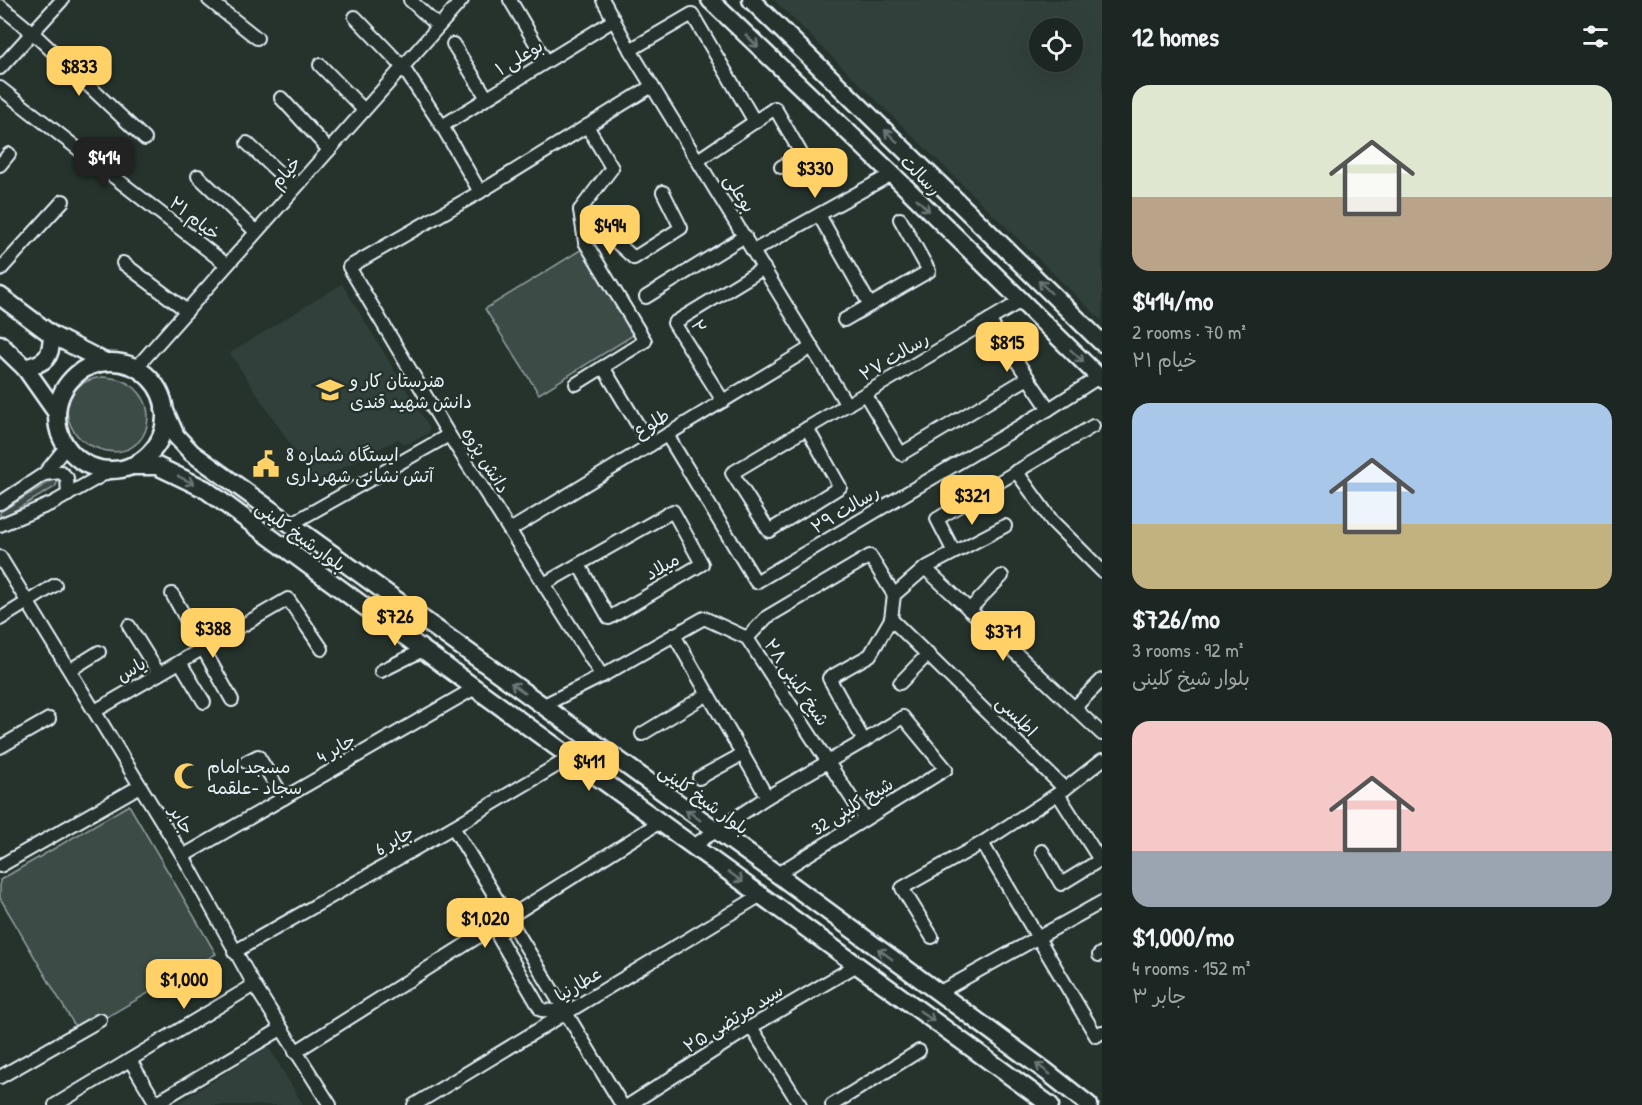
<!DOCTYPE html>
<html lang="en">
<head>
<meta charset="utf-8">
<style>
	:root { --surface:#1c2622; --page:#252e2a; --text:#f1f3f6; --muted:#a0a5a5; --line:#3a4340; --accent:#ffd166 }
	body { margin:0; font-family:"Patrick Hand","Playpen Sans Arabic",sans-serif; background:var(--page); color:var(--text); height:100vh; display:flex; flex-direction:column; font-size:22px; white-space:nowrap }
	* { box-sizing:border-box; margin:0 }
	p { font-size:20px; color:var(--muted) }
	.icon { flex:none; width:33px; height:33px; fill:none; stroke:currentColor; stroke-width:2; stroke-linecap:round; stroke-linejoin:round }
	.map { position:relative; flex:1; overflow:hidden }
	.sheet { display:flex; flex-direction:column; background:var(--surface); width:540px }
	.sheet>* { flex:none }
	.fabs { position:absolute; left:1029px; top:18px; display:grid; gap:12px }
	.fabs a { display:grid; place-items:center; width:54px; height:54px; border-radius:50%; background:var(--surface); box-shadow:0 6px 24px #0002,0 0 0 2px var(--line); font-size:30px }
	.price { position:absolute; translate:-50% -51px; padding:0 14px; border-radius:12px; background:var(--accent); color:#111; font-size:20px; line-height:39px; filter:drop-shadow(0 2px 3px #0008) }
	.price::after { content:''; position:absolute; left:50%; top:36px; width:18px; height:14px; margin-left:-9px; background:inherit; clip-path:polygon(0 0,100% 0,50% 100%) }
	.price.active { background:#222; color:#fff }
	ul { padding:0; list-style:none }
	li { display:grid; align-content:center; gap:12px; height:318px; padding:0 30px }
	li span { display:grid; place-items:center; height:186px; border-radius:18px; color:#555 }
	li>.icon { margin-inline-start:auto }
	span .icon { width:108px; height:108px; fill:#fffc; stroke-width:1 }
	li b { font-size:26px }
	h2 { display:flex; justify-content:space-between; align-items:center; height:72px; padding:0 30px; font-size:26px }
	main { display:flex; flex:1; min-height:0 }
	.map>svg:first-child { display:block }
	.built { fill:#333f3a; fill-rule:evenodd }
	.green { fill:#3e4b47; stroke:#939ea0; stroke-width:1.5 }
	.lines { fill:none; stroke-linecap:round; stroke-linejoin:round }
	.minor-casing { stroke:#e8f1f8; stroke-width:16 }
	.secondary-casing { stroke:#e8f1f8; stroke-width:21 }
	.minor { stroke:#26332d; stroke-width:12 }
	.secondary { stroke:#26332d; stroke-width:16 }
	.oneway { stroke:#6a7674 }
	.labels { text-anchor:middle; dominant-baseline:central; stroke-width:5; stroke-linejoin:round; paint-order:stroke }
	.street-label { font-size:18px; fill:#e8f1f8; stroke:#26332d }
	.poi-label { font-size:18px; fill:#e8f1f8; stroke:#26332d; text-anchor:start }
</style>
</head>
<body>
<main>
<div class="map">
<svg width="1102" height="1105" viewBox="0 0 1102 1105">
	<rect width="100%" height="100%" fill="#26332d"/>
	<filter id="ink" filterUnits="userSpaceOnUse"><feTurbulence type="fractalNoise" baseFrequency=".0167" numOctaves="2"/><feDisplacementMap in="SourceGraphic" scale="12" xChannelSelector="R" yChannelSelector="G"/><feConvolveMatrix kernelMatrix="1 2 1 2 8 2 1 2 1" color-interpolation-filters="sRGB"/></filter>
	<g filter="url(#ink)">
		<g class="built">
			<path d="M774 0H1102V321ZM1072 28V62H1040V28Z"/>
			<path d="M342 284 429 427V433L405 445 398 439 315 482 230 353Z"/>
			<path d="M268 1046 303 1105H175Z"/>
		</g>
		<g class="green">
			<path d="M582 249 635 334 539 394 485 309Z"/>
			<path d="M102 377C172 379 156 473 94 447 82 442 73 433 69 421 61 396 79 380 102 377Z"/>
			<path d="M54 479 58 481 55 487 0 519V512Z"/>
			<path d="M129 805 216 954 79 1033 0 898V880Z"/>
		</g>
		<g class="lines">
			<defs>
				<g id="minor">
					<path d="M209 0 257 38"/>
					<path d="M410 0 438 26"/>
					<path d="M510 0 546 61"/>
					<path d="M603 0 630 50 847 405"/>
					<path d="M0 6 33 33 145 139"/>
					<path d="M355 17 402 66 442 126 480 192"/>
					<path d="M453 44 487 98"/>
					<path d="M630 50 692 14 755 122"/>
					<path d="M320 65 364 110"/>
					<path d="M0 68 62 0"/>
					<path d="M0 88 227 265"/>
					<path d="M281 98 329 150"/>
					<path d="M442 126 614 20"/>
					<path d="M587 126 612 168 580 210 634 258 681 228 663 192"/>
					<path d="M247 143 295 188"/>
					<path d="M698 160 775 108 802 155 781 167"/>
					<path d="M0 165 9 154"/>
					<path d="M198 176 256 232"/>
					<path d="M819 215 870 305"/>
					<path d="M753 251 892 174"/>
					<path d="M123 263 187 311"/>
					<path d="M0 270 63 201"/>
					<path d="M646 297 745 236"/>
					<path d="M844 320 929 271 900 219"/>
					<path d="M989 320 1049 409"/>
					<path d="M603 367 650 445"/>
					<path d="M136 368 462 0"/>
					<path d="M576 384 645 341 585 242 580 210"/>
					<path d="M865 394 901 454 1028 378"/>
					<path d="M723 401 674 323 764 268"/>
					<path d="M807 428 840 487 769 531 732 473C828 415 925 359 1021 301"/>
					<path d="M667 435 756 582 1049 409 1099 377"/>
					<path d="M1016 471 1052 521 1102 571"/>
					<path d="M44 474 61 472 67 478 68 495"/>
					<path d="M0 503 44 474 66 447"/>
					<path d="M291 524 449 435"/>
					<path d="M0 525 53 503 113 469"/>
					<path d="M510 530 812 347"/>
					<path d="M954 552 937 519 1093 426"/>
					<path d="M0 557 183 856 254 985 330 1105"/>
					<path d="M925 568 1102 734"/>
					<path d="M544 584 673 511 702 564 609 618 579 565"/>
					<path d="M172 594 232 700"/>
					<path d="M969 610 1002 576"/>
					<path d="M0 619 55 585"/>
					<path d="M891 619 1065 789"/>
					<path d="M129 626 159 674"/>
					<path d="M674 635 767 797"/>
					<path d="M747 638 767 617 870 556 894 595"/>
					<path d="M180 662 204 702"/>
					<path d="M70 670 99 652"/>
					<path d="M381 671 423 650"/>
					<path d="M602 676 449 435 349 267 480 192 652 86"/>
					<path d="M900 683 928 654"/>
					<path d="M542 706 602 676 704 618 747 638 865 819"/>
					<path d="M1074 708 1102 680"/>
					<path d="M95 711 288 599 322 649"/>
					<path d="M642 734 708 694"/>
					<path d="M0 747 49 719"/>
					<path d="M246 762 258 756 284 798"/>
					<path d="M699 778 743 754"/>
					<path d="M453 827 622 1105"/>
					<path d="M982 843 1065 789 1102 760"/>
					<path d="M693 846 767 797 864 741 829 678 870 655 891 619 894 595 925 568 1005 526"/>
					<path d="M1042 851 1061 884 1100 860 1058 794"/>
					<path d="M183 856 475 688"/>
					<path d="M0 866 140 786"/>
					<path d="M777 874 946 769 903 717 864 741"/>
					<path d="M508 917 499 938 541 1010 566 1012"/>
					<path d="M932 937 902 888 982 843 1096 1036 1102 1032"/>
					<path d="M234 952 453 827 571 757"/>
					<path d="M1099 955 1102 953"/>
					<path d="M938 993 1102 902"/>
					<path d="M751 1027 800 1105"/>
					<path d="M295 1052 660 822"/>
					<path d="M130 1060 157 1105"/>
					<path d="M0 1077 100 1020"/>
					<path d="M156 1103 281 1029"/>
					<path d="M55 1105 254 985"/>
					<path d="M414 1105 761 895"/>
					<path d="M629 1105 751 1027 857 965"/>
					<path d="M832 1105 919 1051"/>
				</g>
				<g id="secondary">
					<path d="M710 0 892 174 1102 380"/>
					<path d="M751 0 1102 343"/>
					<path d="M0 296 52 335 105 362"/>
					<path d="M0 344 25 368 56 412"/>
					<circle cx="111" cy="416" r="54"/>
					<path d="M25 368C47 362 51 358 52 335"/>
					<path d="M164 409 176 436 192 453 777 874 1047 1072 1089 1105"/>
					<path d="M131 466H157L205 489 475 688 1050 1105"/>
				</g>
			</defs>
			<use href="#minor" class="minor-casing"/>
			<use href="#secondary" class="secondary-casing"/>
			<use href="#minor" class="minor"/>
			<use href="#secondary" class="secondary"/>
		</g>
		<defs><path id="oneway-shaft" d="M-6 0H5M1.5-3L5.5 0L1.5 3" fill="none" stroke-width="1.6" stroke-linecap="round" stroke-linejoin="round" transform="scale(1.5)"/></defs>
		<g class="oneway">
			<use href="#oneway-shaft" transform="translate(752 41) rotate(44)"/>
			<use href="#oneway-shaft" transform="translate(891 136) rotate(-136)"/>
			<use href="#oneway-shaft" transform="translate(923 205) rotate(45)"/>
			<use href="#oneway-shaft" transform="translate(1045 287) rotate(-136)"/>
			<use href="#oneway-shaft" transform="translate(1077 356) rotate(44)"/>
			<use href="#oneway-shaft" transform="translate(186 480) rotate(26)"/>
			<use href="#oneway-shaft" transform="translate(518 688) rotate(-144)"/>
			<use href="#oneway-shaft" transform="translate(693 815) rotate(-144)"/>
			<use href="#oneway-shaft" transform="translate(736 877) rotate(36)"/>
			<use href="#oneway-shaft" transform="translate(885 954) rotate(-144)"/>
			<use href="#oneway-shaft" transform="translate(927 1016) rotate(36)"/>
			<use href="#oneway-shaft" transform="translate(1043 1069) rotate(-144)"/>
		</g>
	</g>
	<defs>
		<symbol id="school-bare" viewBox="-9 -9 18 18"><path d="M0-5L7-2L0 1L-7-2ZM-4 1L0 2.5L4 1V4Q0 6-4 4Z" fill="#ffd166" stroke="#26332d" stroke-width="2.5" paint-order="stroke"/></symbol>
		<symbol id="civic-bare" viewBox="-9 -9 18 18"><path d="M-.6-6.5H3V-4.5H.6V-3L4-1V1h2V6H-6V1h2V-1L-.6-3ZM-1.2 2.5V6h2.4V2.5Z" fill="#ffd166" stroke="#26332d" stroke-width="2.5" paint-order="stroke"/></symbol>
		<symbol id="mosque-bare" viewBox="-9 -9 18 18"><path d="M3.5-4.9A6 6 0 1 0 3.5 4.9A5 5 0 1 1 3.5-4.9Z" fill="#ffd166" stroke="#26332d" stroke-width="2.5" paint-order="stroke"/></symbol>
	</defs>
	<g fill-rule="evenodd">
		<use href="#school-bare" x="311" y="371" width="38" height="38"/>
		<use href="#civic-bare" x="247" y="445" width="38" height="38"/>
		<use href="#mosque-bare" x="168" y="757" width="38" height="38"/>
	</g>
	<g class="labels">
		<g class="street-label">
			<text transform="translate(519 57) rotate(-31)">۱ بوعلی</text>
			<text transform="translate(285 172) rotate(-48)">خیام</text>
			<text transform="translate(921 175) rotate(45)">رسالت</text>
			<text transform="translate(740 193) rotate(58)">بوعلی</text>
			<text transform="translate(195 218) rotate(38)">خیام ۲۱</text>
			<text transform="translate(699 326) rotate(65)">۲</text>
			<text transform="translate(894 356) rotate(-31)">رسالت ۲۷</text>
			<text transform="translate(651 423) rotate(-31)">طلوع</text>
			<text transform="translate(486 460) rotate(58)">دانش پژوه</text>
			<text transform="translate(845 509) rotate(-31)">رسالت ۲۹</text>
			<text transform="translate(301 536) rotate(36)">بلوار شیخ کلینی</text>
			<text transform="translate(662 566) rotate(-30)">میلاد</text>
			<text transform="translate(131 669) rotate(-30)">یاس</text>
			<text transform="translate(797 682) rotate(56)">شیخ کلینی ۲۸</text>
			<text transform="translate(1017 716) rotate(45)">اطلسی</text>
			<text transform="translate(336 748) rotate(-30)">جابر 4</text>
			<text transform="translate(704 799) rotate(36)">بلوار شیخ کلینی</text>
			<text transform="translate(852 806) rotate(-32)">شیخ کلینی 32</text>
			<text transform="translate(182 820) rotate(59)">جابر</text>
			<text transform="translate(394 840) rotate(-30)">جابر 6</text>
			<text transform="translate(578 984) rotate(-31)">عطارنیا</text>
			<text transform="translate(733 1018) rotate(-32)">۲۵ سید مرتضی</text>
		</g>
		<g class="poi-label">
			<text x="350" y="380">هنرستان کار و<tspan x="350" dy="21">دانش شهید قندی</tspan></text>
			<text x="286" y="454">ایستگاه شماره 8<tspan x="286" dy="21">آتش نشانی شهرداری</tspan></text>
			<text x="207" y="766">مسجد امام<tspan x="207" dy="21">سجاد -علقمه</tspan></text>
		</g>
	</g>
</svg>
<div class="fabs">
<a><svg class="icon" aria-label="locate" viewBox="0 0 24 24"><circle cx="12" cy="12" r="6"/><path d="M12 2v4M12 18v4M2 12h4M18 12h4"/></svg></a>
</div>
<b class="price" style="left:79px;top:97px">$833</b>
<b class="price active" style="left:104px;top:188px">$414</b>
<b class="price" style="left:815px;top:199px">$330</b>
<b class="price" style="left:610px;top:256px">$494</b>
<b class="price" style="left:1007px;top:373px">$815</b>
<b class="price" style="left:972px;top:526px">$321</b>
<b class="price" style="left:395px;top:647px">$726</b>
<b class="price" style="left:213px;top:659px">$388</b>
<b class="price" style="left:1003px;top:662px">$371</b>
<b class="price" style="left:589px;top:792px">$411</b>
<b class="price" style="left:485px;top:949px">$1,020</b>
<b class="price" style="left:184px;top:1010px">$1,000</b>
</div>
<section class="sheet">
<h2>12 homes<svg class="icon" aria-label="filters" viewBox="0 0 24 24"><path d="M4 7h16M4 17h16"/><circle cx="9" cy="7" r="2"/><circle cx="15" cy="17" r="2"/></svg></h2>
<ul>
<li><span style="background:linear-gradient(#dfe7d0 60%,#b9a48a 0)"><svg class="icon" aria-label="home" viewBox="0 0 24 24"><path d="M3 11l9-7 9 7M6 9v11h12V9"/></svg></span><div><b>$414/mo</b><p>2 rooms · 70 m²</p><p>خیام ۲۱</p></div></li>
<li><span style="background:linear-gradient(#a9c7e8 65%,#c2b280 0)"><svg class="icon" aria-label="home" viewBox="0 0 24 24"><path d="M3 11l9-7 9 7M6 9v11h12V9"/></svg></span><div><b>$726/mo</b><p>3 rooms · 92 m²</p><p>بلوار شیخ کلینی</p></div></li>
<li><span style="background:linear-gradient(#f6c9c9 70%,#9aa5b1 0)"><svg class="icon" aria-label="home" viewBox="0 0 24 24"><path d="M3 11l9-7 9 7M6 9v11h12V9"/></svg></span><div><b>$1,000/mo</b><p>4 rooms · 152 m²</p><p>جابر ۳</p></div></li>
</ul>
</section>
</main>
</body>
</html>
